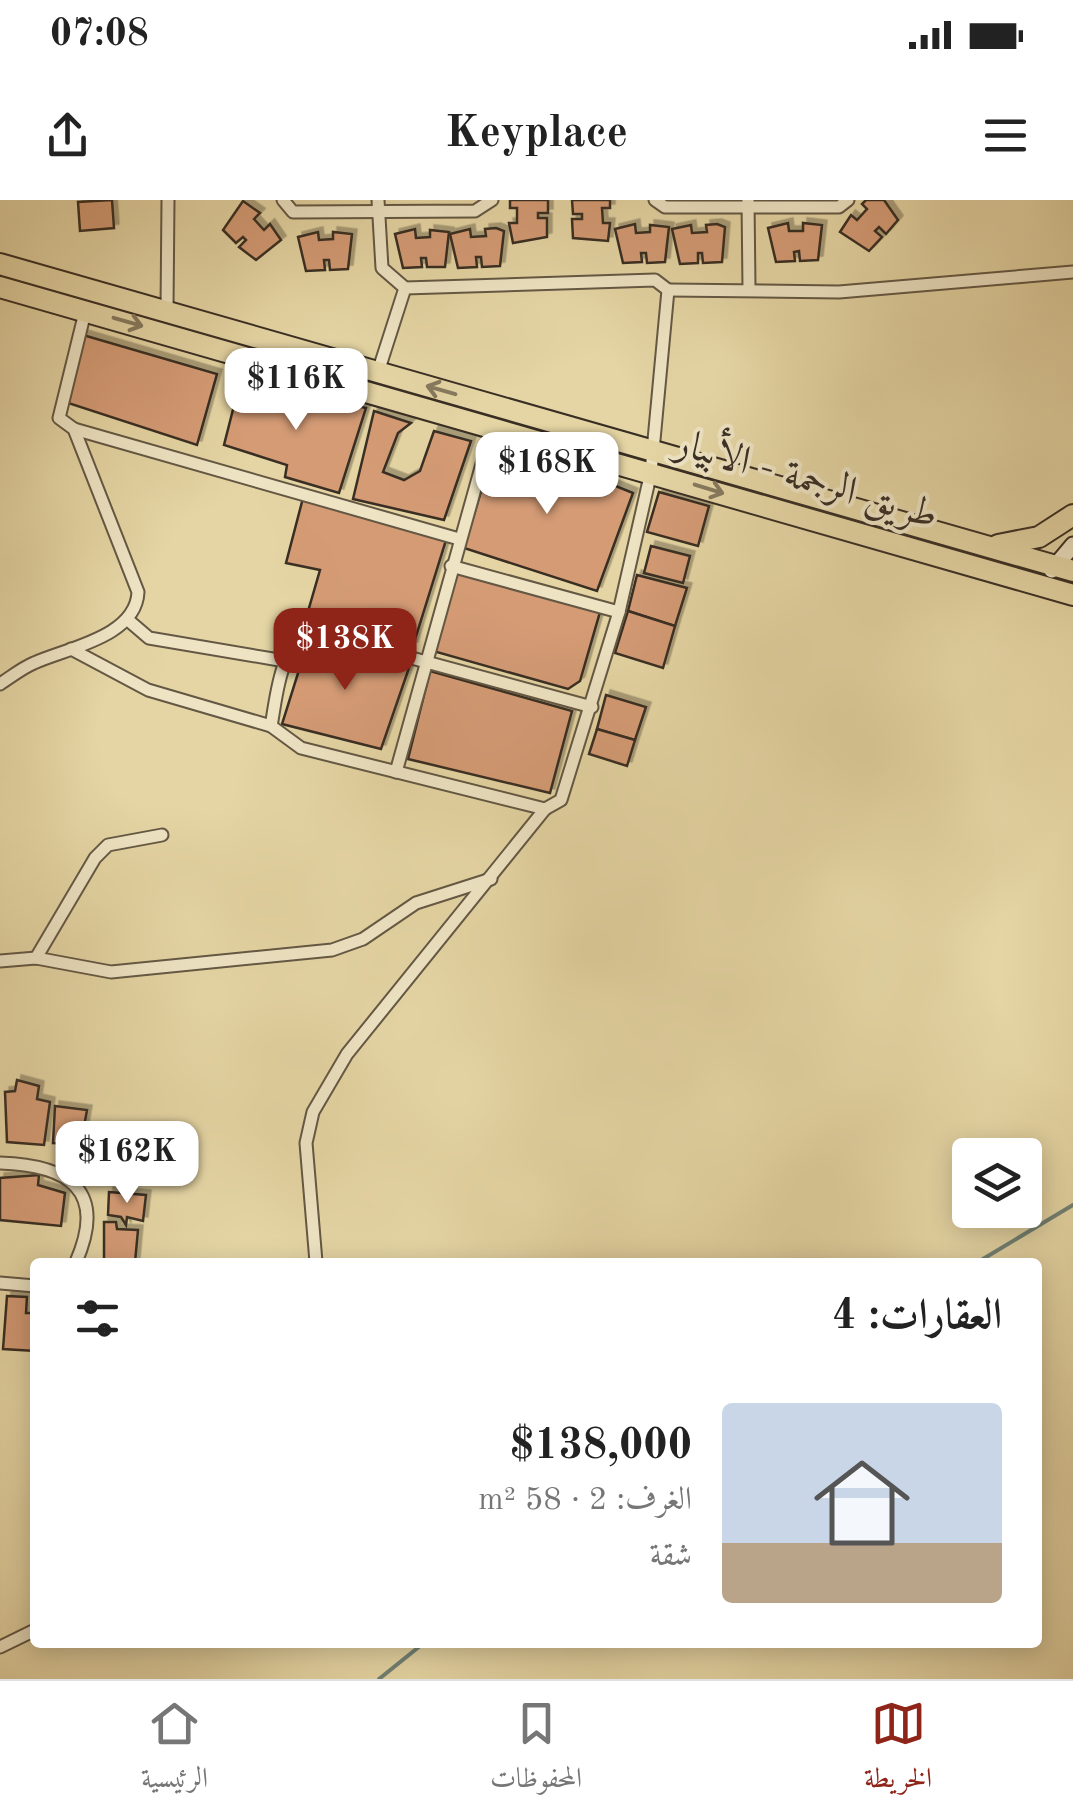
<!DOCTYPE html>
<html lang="ar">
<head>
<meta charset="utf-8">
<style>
	:root { --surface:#fff; --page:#f2f2f2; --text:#222; --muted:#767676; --line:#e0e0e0; --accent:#8f2418 }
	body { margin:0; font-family:"Old Standard TT",Amiri,serif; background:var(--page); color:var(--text); direction:rtl; height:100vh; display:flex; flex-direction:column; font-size:38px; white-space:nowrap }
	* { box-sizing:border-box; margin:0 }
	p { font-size:32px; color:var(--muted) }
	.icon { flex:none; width:55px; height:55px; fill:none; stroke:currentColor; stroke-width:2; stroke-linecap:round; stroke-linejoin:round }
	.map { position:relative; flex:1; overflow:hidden; direction:ltr }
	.panel { position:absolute; left:30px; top:1058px; width:1012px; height:390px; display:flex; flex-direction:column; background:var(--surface); border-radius:10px; box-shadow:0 5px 25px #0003; direction:rtl }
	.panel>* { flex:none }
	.fabs { position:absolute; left:952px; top:938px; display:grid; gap:20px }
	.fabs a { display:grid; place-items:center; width:90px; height:90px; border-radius:10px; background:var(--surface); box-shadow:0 5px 25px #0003; font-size:50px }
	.price { position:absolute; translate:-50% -85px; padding:0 22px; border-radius:20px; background:#fff; color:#222; font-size:32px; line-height:65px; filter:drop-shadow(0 2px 5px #0008) }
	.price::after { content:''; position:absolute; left:50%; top:60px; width:30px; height:22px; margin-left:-15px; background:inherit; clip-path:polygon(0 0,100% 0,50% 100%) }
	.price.active { background:var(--accent); color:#fff }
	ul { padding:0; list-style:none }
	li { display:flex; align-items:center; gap:30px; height:250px; padding:0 40px }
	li+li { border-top:2px solid var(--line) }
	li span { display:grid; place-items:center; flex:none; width:280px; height:200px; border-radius:10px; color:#555 }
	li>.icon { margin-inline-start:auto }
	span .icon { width:120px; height:120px; fill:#fffc; stroke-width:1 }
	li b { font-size:42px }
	h2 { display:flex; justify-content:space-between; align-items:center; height:120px; padding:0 40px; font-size:42px }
	.status { display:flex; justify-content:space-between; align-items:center; height:70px; padding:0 50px; background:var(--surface); direction:ltr }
	.status svg { height:28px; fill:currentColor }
	header { display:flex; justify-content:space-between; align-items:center; height:130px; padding:0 40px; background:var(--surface); font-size:45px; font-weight:800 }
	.tabs { display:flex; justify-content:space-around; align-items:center; height:140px; border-top:2px solid var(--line); background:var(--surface); font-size:28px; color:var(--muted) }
	.tabs a { display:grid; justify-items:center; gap:5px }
	.tabs .active { color:var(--accent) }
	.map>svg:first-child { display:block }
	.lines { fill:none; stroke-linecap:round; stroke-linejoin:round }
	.stream { stroke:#718175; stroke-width:4 }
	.building { fill:#d49b74; stroke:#392e24; stroke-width:2.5; filter:url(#shadow) }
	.street-casing { stroke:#645844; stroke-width:15 }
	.secondary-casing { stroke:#392e24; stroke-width:19 }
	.highway-casing { stroke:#392e24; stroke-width:24 }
	.street { stroke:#eee4c4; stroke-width:11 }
	.secondary { stroke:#eee4c4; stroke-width:15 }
	.highway { stroke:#e5d5a4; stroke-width:20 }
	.oneway { stroke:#86795e }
	.labels { text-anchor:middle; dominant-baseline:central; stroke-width:8; stroke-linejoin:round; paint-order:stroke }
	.street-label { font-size:40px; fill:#392e24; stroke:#eee4c4 }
</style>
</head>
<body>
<div class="status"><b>07:08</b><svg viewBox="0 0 49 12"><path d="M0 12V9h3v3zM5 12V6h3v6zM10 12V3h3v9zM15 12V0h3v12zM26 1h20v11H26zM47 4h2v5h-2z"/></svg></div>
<header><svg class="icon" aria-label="menu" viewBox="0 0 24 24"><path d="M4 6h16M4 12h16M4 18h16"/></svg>Keyplace<svg class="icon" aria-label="share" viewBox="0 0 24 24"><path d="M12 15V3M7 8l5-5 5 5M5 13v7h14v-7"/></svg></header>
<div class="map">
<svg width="1073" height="1479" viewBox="0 0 1073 1479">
	<defs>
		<filter id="shadow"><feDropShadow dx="4.5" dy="-4.5" stdDeviation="0" flood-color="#0004"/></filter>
	</defs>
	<rect width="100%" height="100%" fill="#e5d5a4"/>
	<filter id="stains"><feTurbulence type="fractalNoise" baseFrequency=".002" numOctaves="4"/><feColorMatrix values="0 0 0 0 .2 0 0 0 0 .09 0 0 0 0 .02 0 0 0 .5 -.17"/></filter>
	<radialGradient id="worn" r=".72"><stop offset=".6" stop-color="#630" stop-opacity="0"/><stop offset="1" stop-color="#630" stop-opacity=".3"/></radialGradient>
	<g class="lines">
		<g class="stream">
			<path d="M978 1062 1073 1005"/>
			<path d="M379 1479 425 1442"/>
		</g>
	</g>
	<g class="building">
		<path d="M112 0 114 28 80 31 78 2Z"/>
		<path d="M510 0H548V13H538V18H547V37L513 43 509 23H517V8H510Z"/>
		<path d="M572 0H610V8H602L603 23H610L608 41 573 38 572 19H582V14H573Z"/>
		<path d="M866 0H884L898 20 886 34 879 27 875 31 882 37 869 51 840 32 851 15 857 20 867 9 862 4Z"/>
		<path d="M243 1 260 13 254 19 264 30 270 24 281 40 256 60 239 47 246 40 243 37 236 43 223 30Z"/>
		<path d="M788 23 789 31H803V23L822 25 818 60 800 61 799 51 794 52 795 61 776 62 768 28Z"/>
		<path d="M635 24 636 33 650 32V25L669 27 665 62 647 63 646 53H641L642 62 623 63 615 29Z"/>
		<path d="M717 24 725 27 722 62 703 63 702 53H698V63L680 64 672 29 691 25 692 33 707 32 706 25Z"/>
		<path d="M496 28 504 31 500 66 482 67 481 57H476L477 67 458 68 450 34 470 29 471 37 486 36 485 29Z"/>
		<path d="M415 29 416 38 430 37V30L449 32 445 67H427L426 58H421L422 67 403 68 395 34Z"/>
		<path d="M318 32 319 40 333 39V32L352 34 348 69 330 70 329 60H324L325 70 306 71 298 37Z"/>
		<path d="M83 135 217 174 197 245 65 202Z"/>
		<path d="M240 182 273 193 275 189 366 208 339 293 285 277 287 265 224 245Z"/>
		<path d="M374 211 411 223 398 233 383 272 404 280 420 271 434 231 471 241 444 320 353 299Z"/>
		<path d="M497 238 633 293 597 391 464 348Z"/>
		<path d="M659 292 709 306 698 346 647 332Z"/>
		<path d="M303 298 446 340 413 446 405 448 307 415 320 370 286 363Z"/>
		<path d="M651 346 690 356 683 383 644 373Z"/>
		<path d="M457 371 600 412 580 481 568 489 433 451Z"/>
		<path d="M637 375 687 388 675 426 628 411Z"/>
		<path d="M628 411 675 426 663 468 615 453Z"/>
		<path d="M310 435 410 465 381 549 282 524Z"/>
		<path d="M430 471 572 511 550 593 408 559Z"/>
		<path d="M606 495 646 507 635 540 597 529Z"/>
		<path d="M597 529 635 540 627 566 589 554Z"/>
		<path d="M17 880 39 886 37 899 50 902 44 945 7 942 5 892 15 891Z"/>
		<path d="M55 906 87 910 81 944 53 943Z"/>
		<path d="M123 931 136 958 107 974 90 945Z"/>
		<path d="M39 975 38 985 65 993 61 1026 0 1020V978Z"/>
		<path d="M109 992 146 995 143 1021 127 1017 126 1025 121 1017 108 1015Z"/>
		<path d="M104 1022H116L117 1029 138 1030 135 1062H104Z"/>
		<path d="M7 1096 27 1097 26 1113H35V1151L3 1149Z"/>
	</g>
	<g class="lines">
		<defs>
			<g id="street">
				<path d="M283 0 293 12 475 11 492 0"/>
				<path d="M378 0 382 68 405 88 378 172"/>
				<path d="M655 0 665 7H839L848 0"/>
				<path d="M748 0 749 88"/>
				<path d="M668 90 839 92 1073 72"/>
				<path d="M167 109 168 0"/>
				<path d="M74 229 459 339"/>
				<path d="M451 366 619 412"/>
				<path d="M128 420 149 438 285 461"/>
				<path d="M71 449 148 490 271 526 301 548 545 609 561 600 619 412 651 272 668 90 655 80 405 88"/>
				<path d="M0 484C11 477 22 468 34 463 67 448 136 437 138 392L74 229 59 218 86 108"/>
				<path d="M271 526C277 496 279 441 316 432L592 507"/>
				<path d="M396 572 492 228"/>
				<path d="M36 758 95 658 108 645 162 635"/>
				<path d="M0 761 36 758 111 772 332 750 363 739 416 703 491 679"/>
				<path d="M0 963C67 965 108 989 76 1062"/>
				<path d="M316 1062 306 943 313 912 347 854 545 609"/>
				<path d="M0 1083 35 1086"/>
				<path d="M0 1447 35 1430"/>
			</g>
			<path id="secondary" d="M1052 370 1073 345"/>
			<g id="highway">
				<path d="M0 64 1073 371"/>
				<path d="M0 87 1073 395"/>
				<path d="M998 345 1039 337 1073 315"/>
			</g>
		</defs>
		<use href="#street" class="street-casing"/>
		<use href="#secondary" class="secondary-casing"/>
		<use href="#highway" class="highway-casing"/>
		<use href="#street" class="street"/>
		<use href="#secondary" class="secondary"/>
		<use href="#highway" class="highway"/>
	</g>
	<defs><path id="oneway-shaft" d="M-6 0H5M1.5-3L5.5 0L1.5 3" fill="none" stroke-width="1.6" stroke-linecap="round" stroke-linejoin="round" transform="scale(2.5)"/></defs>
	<g class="oneway">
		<use href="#oneway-shaft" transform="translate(128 122) rotate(16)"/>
		<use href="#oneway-shaft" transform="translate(441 190) rotate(-164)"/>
		<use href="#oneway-shaft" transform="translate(709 289) rotate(17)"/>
	</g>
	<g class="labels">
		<g class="street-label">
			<text transform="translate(806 281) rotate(16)">طريق الرجمة - الأبيار</text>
		</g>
	</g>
	<rect width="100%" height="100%" filter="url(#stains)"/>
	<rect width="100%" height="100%" fill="url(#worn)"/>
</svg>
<div class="fabs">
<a><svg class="icon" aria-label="layers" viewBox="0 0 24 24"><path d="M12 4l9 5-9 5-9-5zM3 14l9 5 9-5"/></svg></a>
</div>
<b class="price" style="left:296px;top:233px">$116K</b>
<b class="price" style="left:547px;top:317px">$168K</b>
<b class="price active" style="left:345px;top:493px">$138K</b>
<b class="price" style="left:127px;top:1006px">$162K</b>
<section class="panel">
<h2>العقارات: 4<svg class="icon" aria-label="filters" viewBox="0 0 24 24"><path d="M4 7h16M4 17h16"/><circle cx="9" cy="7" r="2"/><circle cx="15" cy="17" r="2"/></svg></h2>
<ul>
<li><span style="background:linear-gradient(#c9d6e8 70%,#b9a48a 0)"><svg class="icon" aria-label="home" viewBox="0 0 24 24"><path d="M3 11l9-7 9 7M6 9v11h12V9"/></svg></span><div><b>$138,000</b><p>الغرف: 2 · 58 m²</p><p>شقة</p></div></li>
</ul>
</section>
</div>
<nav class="tabs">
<a class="active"><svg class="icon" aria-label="map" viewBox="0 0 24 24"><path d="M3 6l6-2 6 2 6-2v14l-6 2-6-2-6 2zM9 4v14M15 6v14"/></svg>الخريطة</a>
<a><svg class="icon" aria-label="saved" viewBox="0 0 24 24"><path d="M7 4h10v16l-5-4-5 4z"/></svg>المحفوظات</a>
<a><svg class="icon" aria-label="home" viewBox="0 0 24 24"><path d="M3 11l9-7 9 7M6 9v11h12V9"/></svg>الرئيسية</a>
</nav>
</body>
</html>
